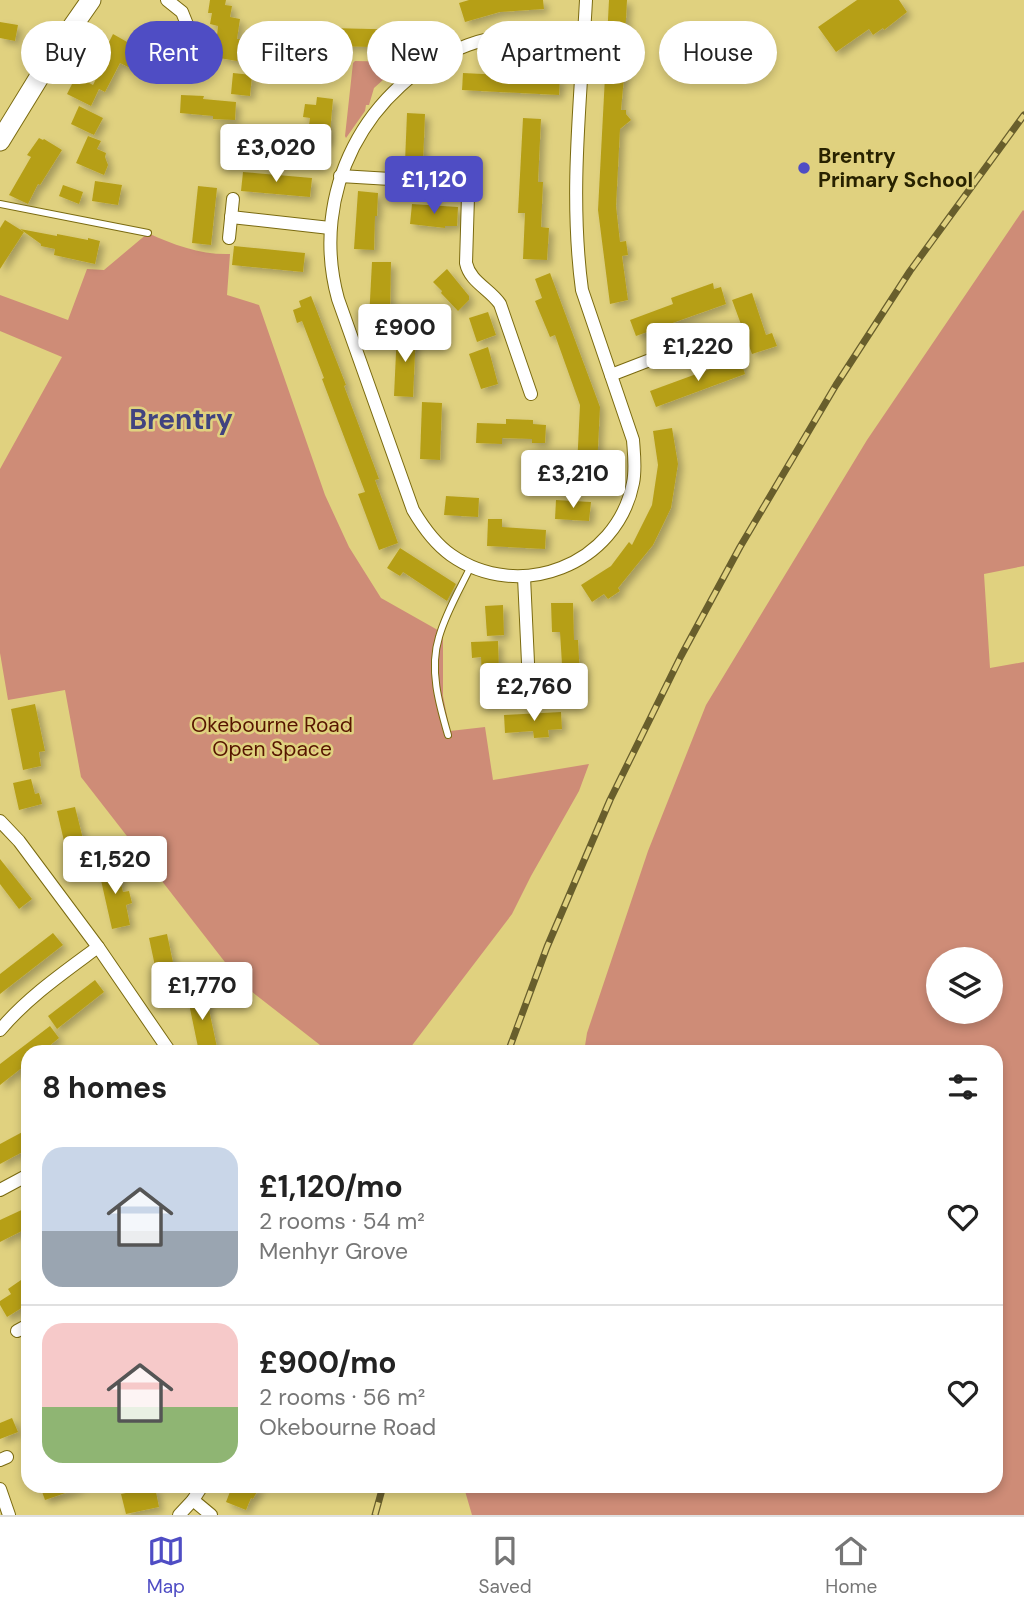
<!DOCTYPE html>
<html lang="en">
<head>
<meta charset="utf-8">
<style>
	:root { --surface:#fff; --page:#f2f2f2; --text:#222; --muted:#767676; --line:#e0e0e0; --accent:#4f4dc4 }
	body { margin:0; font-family:"DM Sans",sans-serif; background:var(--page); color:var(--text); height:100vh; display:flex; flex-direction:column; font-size:26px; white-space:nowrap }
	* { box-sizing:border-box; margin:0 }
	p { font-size:23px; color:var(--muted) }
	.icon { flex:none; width:38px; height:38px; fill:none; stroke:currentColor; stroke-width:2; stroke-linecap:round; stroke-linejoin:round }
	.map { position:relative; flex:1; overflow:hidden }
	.side { position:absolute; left:21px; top:1045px; width:982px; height:448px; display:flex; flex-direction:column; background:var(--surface); border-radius:21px; box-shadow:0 4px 10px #0003 }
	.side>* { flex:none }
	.guide { position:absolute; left:21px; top:21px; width:984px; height:63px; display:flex; gap:14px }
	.controls { position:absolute; left:926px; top:947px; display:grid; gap:14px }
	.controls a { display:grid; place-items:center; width:77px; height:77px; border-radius:50%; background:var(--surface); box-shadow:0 4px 10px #0003; font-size:35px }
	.price { position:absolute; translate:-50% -60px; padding:0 16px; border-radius:7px; background:#fff; color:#222; font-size:23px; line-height:46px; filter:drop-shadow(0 2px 4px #0008) }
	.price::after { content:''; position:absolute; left:50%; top:42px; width:21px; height:16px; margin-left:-10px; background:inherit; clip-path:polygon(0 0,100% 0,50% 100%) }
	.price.active { background:var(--accent); color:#fff }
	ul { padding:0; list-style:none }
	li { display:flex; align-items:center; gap:21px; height:175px; padding:0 21px }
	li+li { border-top:2px solid var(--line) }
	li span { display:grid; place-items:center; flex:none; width:196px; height:140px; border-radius:21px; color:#555 }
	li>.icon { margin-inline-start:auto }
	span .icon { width:84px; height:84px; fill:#fffc; stroke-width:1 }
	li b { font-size:30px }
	h2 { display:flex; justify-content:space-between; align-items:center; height:84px; padding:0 21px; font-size:30px }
	.tag { padding:0 24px; border-radius:32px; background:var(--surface); box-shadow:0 4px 10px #0003; font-size:24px; line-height:63px }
	.tag.active { background:var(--accent); color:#fff }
	.dock { display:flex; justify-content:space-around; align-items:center; height:98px; border-top:2px solid var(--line); background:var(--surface); font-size:19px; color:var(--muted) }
	.dock a { display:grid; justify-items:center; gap:4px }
	.dock .active { color:var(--accent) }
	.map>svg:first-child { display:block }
	.green { fill:#ce8c77; fill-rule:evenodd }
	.building { fill:#b69f19; filter:url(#shadow) }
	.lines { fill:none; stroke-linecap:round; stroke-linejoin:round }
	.lane-casing { stroke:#7a6a10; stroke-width:8 }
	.street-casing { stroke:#7a6a10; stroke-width:14 }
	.secondary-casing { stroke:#7a6a10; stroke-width:21 }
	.lane { stroke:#fff; stroke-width:6 }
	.street { stroke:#fff; stroke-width:12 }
	.secondary { stroke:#fff; stroke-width:19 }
	.rail-casing { stroke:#685e2c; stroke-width:7 }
	.rail { stroke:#e0d17f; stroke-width:4.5; stroke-dasharray:13; stroke-linecap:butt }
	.poi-dot { fill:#4f4dc4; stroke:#e0d17f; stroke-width:2.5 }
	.labels { text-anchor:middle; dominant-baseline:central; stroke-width:5; stroke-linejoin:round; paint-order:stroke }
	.poi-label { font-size:21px; font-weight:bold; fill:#282200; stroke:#e0d17f; text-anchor:start }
	.park-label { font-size:21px; fill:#571500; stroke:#e0d17f }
	.district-label { font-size:28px; font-weight:bold; fill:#404380; stroke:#e0d17f }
</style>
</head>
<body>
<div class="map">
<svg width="1024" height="1515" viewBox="0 0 1024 1515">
	<defs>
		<filter id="shadow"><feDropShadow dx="4.5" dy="4.5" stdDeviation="3.5" flood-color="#0004"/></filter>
	</defs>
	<rect width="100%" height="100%" fill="#e0d17f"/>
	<g class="green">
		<path d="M355 61 403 62 374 88 369 105H366L365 111 346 138 345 136 353 63Z"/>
		<path d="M1023 210 1024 211V566L984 574 990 668 1024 662V1515H472L465 1491 467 1486H996V1052H584L587 1033 648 851 706 705 867 440ZM938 959H990V1012H938Z"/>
		<path d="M148 233C173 245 202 255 230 254L227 295 259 305 325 495 349 547 381 598 443 633V696L450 731 485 727 493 780 589 764 579 791 531 876 512 914 407 1052 320 1045 242 984 81 777 65 690 8 700 0 653V469L62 357 0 331V295L68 320 87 269 104 270Z"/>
	</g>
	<g class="building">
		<path d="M210 0H226L225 5 232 6 230 17 240 19 237 39H240L237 61 219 58 220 45H216L218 26 210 24 212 13H208Z"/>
		<path d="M469 0H543L544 9 500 12 465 22 459 3Z"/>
		<path d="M609 0H627L624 55H626L621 110H626V114L631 120 620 129 616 206 620 242 626 241 628 255 622 256 628 300 610 304 598 210Z"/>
		<path d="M857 0H899L907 12 884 30 883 28 873 35 869 29 836 52 818 27Z"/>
		<path d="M0 22 18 25 15 41 0 38Z"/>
		<path d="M329 28 414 30V48L329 46Z"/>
		<path d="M113 34 145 52 138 66 132 63 130 68 120 63 105 92 99 89 91 106 67 94 76 76 93 85 106 58 102 56Z"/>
		<path d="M233 73 252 75 250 96 231 94Z"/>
		<path d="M463 73 560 78 559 95 462 90Z"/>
		<path d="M181 95 204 96 203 99 236 102 235 120 213 119V116L180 113Z"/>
		<path d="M317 97 333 99 329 143 311 140 312 133 308 132 310 118 303 117 305 104 316 105Z"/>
		<path d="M79 106 103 118 94 135 71 124Z"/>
		<path d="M407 113 425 114 423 163 405 162Z"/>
		<path d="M523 118 541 119 538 182H543L541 227 549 228 547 260 523 259 525 213H518Z"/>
		<path d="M88 136 101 141 97 149 106 153 105 157 108 165 104 175 76 163Z"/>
		<path d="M39 138 43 140 44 139 62 150 40 185 38 184 28 204 9 195 31 157 27 155Z"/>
		<path d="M243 172 312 178 310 197 241 191Z"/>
		<path d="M95 181 122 185 118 205 92 201Z"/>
		<path d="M63 185 83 192 79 204 59 196Z"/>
		<path d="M198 186 217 188 211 245 192 243Z"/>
		<path d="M358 191 378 193 377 216H375L374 250 354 249Z"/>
		<path d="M412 204 458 207 457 226H445V228L410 224Z"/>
		<path d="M5 220 24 232 0 269V228Z"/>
		<path d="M20 229 57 236V234L88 240V238L100 241 95 264 54 255 55 249 41 246V244Z"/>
		<path d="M234 246 305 253 303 272 232 265Z"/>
		<path d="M372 262H391L390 319H369Z"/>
		<path d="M447 269 469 296V300L458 311 441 293 442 291 433 282Z"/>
		<path d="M550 273 600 407 597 467H577L580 405 555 335 550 337 535 301 542 298 535 279Z"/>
		<path d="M713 283 714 289 721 287 726 304 636 336 630 320 673 304 671 298Z"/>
		<path d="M752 293 766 335 772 333 777 346 752 354 732 300Z"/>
		<path d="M311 296 346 385 344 386 379 479 375 480 398 543 379 550 358 494 365 492 322 379 324 378 302 321 297 323 293 310 301 307 299 301Z"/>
		<path d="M488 312 496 335 477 342 469 318Z"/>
		<path d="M397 331 416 332 413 397 394 396Z"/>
		<path d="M488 347 498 384 481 389 469 354Z"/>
		<path d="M740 358 745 374 656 407 650 391Z"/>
		<path d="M422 402 442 403 440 460 420 459Z"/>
		<path d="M506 419 533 420V424L546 425 545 443H532V439L502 438V444L476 443 477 423 506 424Z"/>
		<path d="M672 428 678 464 671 508 653 545 618 588 620 591 608 599 604 594 592 602 581 585 611 566 629 542 632 545 652 505 658 465 653 431Z"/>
		<path d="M446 496 479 498 478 517 444 515Z"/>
		<path d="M556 500 591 502 589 521 555 519Z"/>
		<path d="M488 519H502V527L546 530 545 549 487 546Z"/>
		<path d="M400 548 456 584 447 601 403 572 400 576 387 568Z"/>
		<path d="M551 603H573L574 640H578L581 696 564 697 560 632H552Z"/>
		<path d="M503 605 504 635 487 636 485 606Z"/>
		<path d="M498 641 500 700 483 701 481 657 472 658 471 642Z"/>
		<path d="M35 704 45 751 39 752 41 766 23 770 11 709Z"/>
		<path d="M561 712 562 729 548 730 549 737 534 738 533 731 505 733 504 715Z"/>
		<path d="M31 779 35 794 39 793 42 804 19 810 13 783Z"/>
		<path d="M75 807 89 863 70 867 57 811Z"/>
		<path d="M0 859 32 899 19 909 0 884Z"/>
		<path d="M116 863 123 892 129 891 132 903 126 905 130 925 112 929 98 867Z"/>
		<path d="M53 933 63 945 0 994V974Z"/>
		<path d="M167 934 179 991 161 994 149 938Z"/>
		<path d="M95 980 104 992 57 1029 48 1016Z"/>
		<path d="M205 990 212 1024 218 1052H199L187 994Z"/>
		<path d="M50 1026 59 1038 42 1052H28V1063L0 1085V1064Z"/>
		<path d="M28 1129V1149L0 1164V1144Z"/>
		<path d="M28 1207V1228L0 1242V1220Z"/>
		<path d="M21 1280 28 1291V1304L7 1317 0 1305V1301L11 1294 8 1289Z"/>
		<path d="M12 1418 18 1432 0 1439V1423Z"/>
		<path d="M40 1486H80V1488L45 1500Z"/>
		<path d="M223 1486H260L253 1499 251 1498 246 1510 226 1502 231 1489Z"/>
		<path d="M155 1487 159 1507 126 1514 121 1494Z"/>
	</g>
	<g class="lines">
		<defs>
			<g id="lane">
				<path d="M0 204 148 233"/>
				<path d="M448 735C439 704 429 669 439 637 446 612 460 589 471 566"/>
			</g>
			<g id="street">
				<path d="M167 0 182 12 205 69"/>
				<path d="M584 34C546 33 505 31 468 45 365 83 309 194 338 299L413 510C423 527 434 543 451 555 519 603 617 565 633 483 636 469 634 454 633 440L582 290C569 194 581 97 586 0"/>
				<path d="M340 176 458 183 465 186 468 196 466 263C470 282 490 289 500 304L531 394"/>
				<path d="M231 217 330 228"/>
				<path d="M229 238 233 199"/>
				<path d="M611 375 720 333"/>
				<path d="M524 577 529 684"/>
				<path d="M0 821 19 841 98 947 170 1052"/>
				<path d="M0 1030C28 997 63 973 98 947"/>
				<path d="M0 1190 28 1175"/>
				<path d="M17 1331 28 1325"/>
				<path d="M0 1460 7 1457"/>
				<path d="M0 1489 9 1515"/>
				<path d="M193 1500 211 1515"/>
				<path d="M179 1515 193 1500 202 1486"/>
			</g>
			<path id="secondary" d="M0 141 54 53 91 0"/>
		</defs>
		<use href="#lane" class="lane-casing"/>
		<use href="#street" class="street-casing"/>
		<use href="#secondary" class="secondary-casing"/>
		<use href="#lane" class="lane"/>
		<use href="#street" class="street"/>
		<use href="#secondary" class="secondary"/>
		<defs>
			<g id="rail">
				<path d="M508 1052 547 947 610 800 681 656 740 547 836 385 910 271 1024 115"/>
				<path d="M375 1515 383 1486"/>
			</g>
		</defs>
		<use href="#rail" class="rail-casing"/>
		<use href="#rail" class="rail"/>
	</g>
	<circle class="poi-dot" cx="804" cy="168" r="7"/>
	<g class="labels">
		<g class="poi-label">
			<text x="818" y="156">Brentry<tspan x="818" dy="24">Primary School</tspan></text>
		</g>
		<g class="park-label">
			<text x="272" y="725">Okebourne Road<tspan x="272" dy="24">Open Space</tspan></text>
		</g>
		<g class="district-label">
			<text x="181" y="419">Brentry</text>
		</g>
	</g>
</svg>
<div class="controls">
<a><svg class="icon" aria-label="layers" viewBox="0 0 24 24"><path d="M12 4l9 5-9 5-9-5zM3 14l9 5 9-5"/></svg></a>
</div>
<b class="price" style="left:276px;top:184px">£3,020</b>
<b class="price active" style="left:434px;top:216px">£1,120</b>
<b class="price" style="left:405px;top:364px">£900</b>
<b class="price" style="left:698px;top:383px">£1,220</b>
<b class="price" style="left:573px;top:510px">£3,210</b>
<b class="price" style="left:534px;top:723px">£2,760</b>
<b class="price" style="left:115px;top:896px">£1,520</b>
<b class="price" style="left:202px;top:1022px">£1,770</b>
<div class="guide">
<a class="tag">Buy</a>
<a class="tag active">Rent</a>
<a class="tag">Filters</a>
<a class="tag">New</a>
<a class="tag">Apartment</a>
<a class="tag">House</a>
</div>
<section class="side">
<h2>8 homes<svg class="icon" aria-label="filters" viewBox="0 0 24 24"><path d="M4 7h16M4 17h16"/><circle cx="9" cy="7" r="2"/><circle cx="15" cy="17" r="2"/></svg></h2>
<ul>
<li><span style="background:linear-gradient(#c9d6e8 60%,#9aa5b1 0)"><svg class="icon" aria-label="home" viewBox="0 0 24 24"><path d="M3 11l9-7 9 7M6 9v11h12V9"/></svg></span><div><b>£1,120/mo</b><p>2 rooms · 54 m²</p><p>Menhyr Grove</p></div><svg class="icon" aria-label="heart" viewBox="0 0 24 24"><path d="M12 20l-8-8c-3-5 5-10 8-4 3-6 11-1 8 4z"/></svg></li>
<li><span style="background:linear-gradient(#f6c9c9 60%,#8fb573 0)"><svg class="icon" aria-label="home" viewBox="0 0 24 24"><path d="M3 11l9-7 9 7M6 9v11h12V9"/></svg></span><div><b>£900/mo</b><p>2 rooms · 56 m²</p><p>Okebourne Road</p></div><svg class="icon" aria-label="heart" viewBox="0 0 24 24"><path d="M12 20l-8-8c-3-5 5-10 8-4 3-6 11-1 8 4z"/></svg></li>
</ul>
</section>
</div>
<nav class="dock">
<a class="active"><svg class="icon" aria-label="map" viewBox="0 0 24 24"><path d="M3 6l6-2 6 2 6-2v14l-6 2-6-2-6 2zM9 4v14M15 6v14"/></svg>Map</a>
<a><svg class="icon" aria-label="saved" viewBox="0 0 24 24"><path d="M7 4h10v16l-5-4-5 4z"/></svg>Saved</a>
<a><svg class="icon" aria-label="home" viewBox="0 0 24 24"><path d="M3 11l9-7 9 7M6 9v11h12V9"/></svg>Home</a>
</nav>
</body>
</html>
